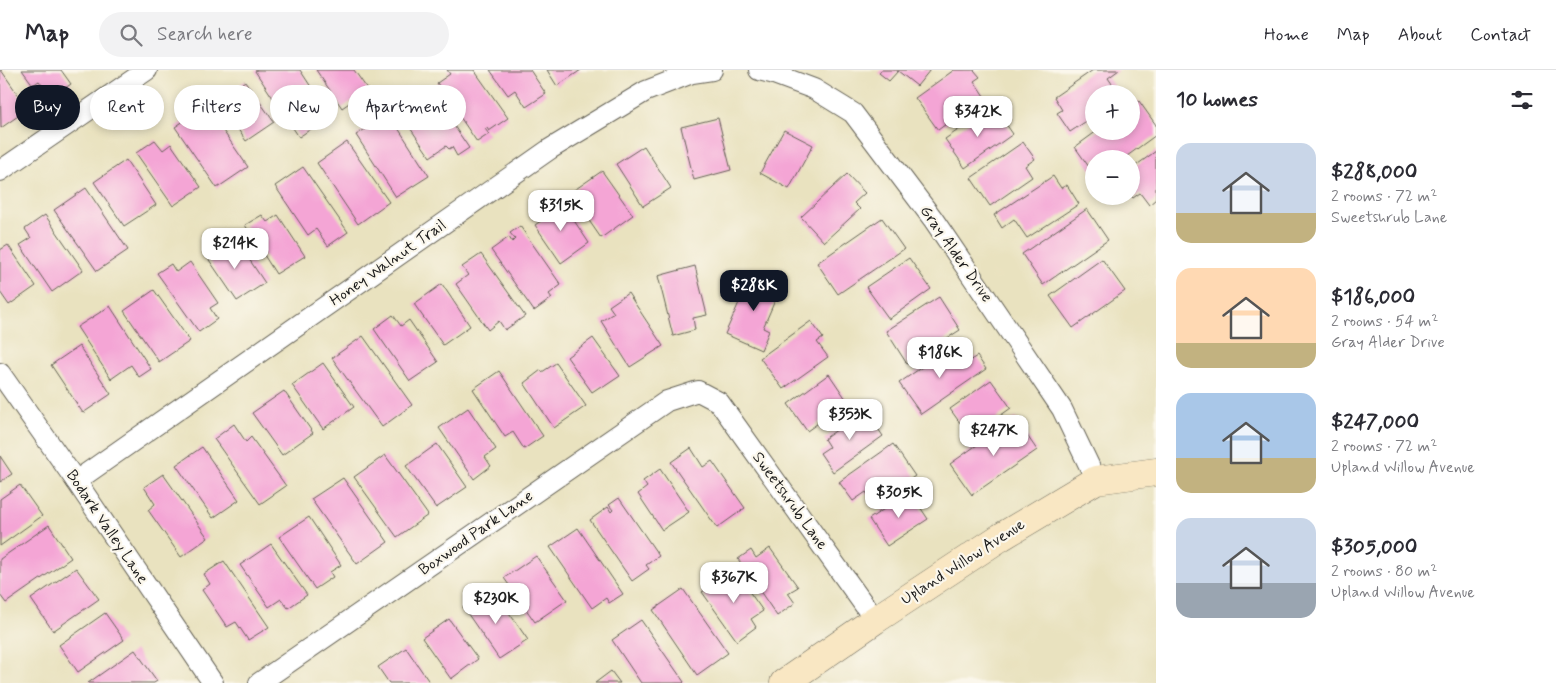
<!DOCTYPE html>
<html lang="en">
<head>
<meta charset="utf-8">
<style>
	:root { --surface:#fff; --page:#f2f2f3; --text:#2b2b33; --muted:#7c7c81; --line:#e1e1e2; --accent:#111827 }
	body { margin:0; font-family:Mynerve,sans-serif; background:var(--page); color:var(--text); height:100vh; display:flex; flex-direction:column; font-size:19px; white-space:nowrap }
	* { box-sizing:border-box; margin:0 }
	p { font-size:16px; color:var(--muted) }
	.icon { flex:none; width:28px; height:28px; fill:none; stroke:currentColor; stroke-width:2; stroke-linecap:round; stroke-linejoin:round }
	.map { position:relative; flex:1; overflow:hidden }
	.side { display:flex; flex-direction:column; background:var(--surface); width:400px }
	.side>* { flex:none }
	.banner { position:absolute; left:15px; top:15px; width:475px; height:45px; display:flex; gap:10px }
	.controls { position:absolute; left:1085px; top:15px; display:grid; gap:10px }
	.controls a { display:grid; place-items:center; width:55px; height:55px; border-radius:50%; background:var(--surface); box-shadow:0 2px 8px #0003; font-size:25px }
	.price { position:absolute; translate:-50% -42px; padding:0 11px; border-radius:10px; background:#fff; color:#222; font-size:16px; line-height:32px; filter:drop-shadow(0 1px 2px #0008) }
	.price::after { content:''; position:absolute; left:50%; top:30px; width:15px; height:11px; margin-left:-8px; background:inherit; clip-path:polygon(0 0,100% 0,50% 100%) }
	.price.selected { background:var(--accent); color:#fff }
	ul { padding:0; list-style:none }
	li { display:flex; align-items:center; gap:15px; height:125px; padding:0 20px }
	li span { display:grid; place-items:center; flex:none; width:140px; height:100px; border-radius:15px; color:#555 }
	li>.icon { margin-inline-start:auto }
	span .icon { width:60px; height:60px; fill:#fffc; stroke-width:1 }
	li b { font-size:21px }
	h2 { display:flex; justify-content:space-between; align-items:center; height:60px; padding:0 20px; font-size:21px }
	.chip { padding:0 18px; border-radius:22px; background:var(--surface); box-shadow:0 2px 8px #0003; font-size:18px; line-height:45px }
	.chip.selected { background:var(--accent); color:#fff }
	header { display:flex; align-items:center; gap:30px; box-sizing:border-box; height:70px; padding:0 25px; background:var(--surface); border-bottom:1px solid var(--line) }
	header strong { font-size:24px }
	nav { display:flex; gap:28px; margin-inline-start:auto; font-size:18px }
	.search { width:350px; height:45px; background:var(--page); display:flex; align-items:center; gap:12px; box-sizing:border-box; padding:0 18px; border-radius:28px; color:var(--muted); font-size:19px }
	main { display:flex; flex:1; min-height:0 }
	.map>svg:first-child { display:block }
	.building { fill:#f4a5d5 }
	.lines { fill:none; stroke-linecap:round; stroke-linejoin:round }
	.street-casing { stroke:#646155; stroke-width:22 }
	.secondary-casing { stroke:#646155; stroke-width:29 }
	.street { stroke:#fff; stroke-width:20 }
	.secondary { stroke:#f9e7c3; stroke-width:28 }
	.labels { text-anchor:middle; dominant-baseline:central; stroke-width:4.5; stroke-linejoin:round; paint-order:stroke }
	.street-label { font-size:16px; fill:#1c1c1c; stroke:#fbf7ec }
</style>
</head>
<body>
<header>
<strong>Map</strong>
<div class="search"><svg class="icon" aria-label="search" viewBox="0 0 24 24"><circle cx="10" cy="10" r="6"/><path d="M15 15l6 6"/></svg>Search here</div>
<nav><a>Home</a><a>Map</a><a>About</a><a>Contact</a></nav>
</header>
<main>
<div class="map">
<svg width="1156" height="613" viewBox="0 0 1156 613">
	<rect width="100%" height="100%" fill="#fbf7ec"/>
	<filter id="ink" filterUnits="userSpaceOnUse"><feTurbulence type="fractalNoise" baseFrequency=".02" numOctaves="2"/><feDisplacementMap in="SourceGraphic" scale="10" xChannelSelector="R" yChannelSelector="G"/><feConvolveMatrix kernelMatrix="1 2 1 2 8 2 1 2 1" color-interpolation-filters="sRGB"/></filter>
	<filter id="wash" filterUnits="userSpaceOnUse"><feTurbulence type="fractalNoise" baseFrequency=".0096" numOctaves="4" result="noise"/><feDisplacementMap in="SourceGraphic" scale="20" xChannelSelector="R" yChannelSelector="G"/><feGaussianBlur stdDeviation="1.12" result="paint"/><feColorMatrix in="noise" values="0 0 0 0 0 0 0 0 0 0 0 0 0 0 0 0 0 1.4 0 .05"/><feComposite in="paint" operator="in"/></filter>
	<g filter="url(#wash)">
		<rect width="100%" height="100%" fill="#e9e2bf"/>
		<g id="blocks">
			<g class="building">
				<path d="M0 0H1L28 39 1 58Z"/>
				<path d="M22 0H61L71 14 51 28 39 11 33 15Z"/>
				<path d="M257 0H300L330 46 299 67 255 1Z"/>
				<path d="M316 0H354L368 20 342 38Z"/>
				<path d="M447 0H474L508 48 489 61 487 58 485 59 489 64 477 72 437 13 450 4Z"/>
				<path d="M490 0H530L546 24 526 37 515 20 508 25Z"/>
				<path d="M547 0H581L557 16Z"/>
				<path d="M881 0H930L917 16 898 1 889 11 879 3Z"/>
				<path d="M954 0H974L980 7 974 11 984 26 938 60 915 28Z"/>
				<path d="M1093 0H1119L1108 8 1119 24H1094V46L1070 62 1057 43 1062 40 1054 27Z"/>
				<path d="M245 11 274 52 246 71 218 30Z"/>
				<path d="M429 19 469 78 457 86 452 77 449 79 446 76 430 87 395 36 412 24 415 29Z"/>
				<path d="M1139 31 1156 55V65L1123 89H1094V104L1075 77 1097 61H1131V36Z"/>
				<path d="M206 36 248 97 217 118 175 57Z"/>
				<path d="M986 41 994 52 1001 47 1013 64 965 98 945 69Z"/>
				<path d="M389 44 429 106 396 127 356 65Z"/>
				<path d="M718 48 731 100 694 110 681 57Z"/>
				<path d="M784 60 813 75 789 119 760 103Z"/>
				<path d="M155 70 163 80 171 74 201 117 173 136 136 83Z"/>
				<path d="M347 72 389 132 358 154 317 93Z"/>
				<path d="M1023 72 1035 89 1025 96 1032 107 990 136 971 108Z"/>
				<path d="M644 76 671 118 643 136 616 94Z"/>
				<path d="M1156 81V129L1149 135 1140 123 1133 128 1131 126V99Z"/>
				<path d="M126 90 156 135 124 156 94 112Z"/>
				<path d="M303 97 348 162 328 176 316 159 308 165 275 116Z"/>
				<path d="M602 101 633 145 601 168 570 123Z"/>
				<path d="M847 104 865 123 854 133 860 139 824 172 801 147Z"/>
				<path d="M1053 106 1061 118 1067 115 1079 134 1027 168 1014 149 1002 158 994 145Z"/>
				<path d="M86 118 128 180 97 201 54 140Z"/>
				<path d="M558 130 561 135 563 134 589 173 561 193 535 155 545 148 541 142Z"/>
				<path d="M1087 139 1108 170 1043 215 1022 184Z"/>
				<path d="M45 145 83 200 52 222 20 175 31 168 25 159Z"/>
				<path d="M262 145 267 152 278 145 305 186 276 204 245 155Z"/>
				<path d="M882 148 904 179 838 224 817 193Z"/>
				<path d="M520 156 561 215 549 224 552 228 534 241 491 180 509 167 512 172 515 169 510 163Z"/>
				<path d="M222 173 227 181 239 174 265 213 237 231 205 184Z"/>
				<path d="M8 175 36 216 9 235 0 222V180Z"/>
				<path d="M481 184 525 246 505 260 499 251 488 260 456 214 468 205 462 197Z"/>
				<path d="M909 188 931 219 889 249 866 217Z"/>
				<path d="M1102 189 1125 221 1073 258 1050 226Z"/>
				<path d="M190 192 218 233 210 238 217 249 199 262 157 203 171 194 176 202Z"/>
				<path d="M695 196 707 245 693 248 695 260 673 266 658 206Z"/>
				<path d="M768 205 783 212 763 258 769 261 761 280 725 264 750 208 764 214Z"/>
				<path d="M442 214 470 256 443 275 414 234Z"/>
				<path d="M154 220 190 271 159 292 124 241Z"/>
				<path d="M628 223 663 276 630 297 601 251 614 243 609 236Z"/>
				<path d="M939 227 960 260 907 294 886 261Z"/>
				<path d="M110 236 151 299 139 307 131 295 111 309 77 257Z"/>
				<path d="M393 245 401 256 409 250 438 292 410 311 374 259Z"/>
				<path d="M811 251 823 268 817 272 828 287 783 319 760 288Z"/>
				<path d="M363 266 412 335 382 357 332 288Z"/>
				<path d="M593 268 620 306 602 318 601 316 592 322 567 287Z"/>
				<path d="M954 275 966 293 977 286 986 299 921 344 899 313Z"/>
				<path d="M79 276 111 324 83 343 51 295Z"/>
				<path d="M323 293 354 337 323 359 292 315Z"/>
				<path d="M556 293 586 336 554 358 524 313 541 300 542 302Z"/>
				<path d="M499 301 543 366 524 379 513 362 505 367 473 319Z"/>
				<path d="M829 304 848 332 807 361 788 334Z"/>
				<path d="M991 310 1011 338 970 367 950 339Z"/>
				<path d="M284 321 313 363 282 385 252 343Z"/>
				<path d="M468 338 496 379 485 387 491 396 474 409 439 358Z"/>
				<path d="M865 340 883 366 833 402 820 383 829 377 824 369Z"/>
				<path d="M1015 348 1037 380 972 425 950 394Z"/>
				<path d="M234 354 246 372 251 367 286 416 260 434 214 369Z"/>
				<path d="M437 374 467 417 436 438 406 396Z"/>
				<path d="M893 374 915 406 875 434 866 422 853 431 839 412Z"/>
				<path d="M202 377 239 430 213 448 176 395Z"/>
				<path d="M691 378 703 397 712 391 745 438 717 458 671 392Z"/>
				<path d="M385 385 428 445 397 467 354 407Z"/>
				<path d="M0 386 12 404 0 412Z"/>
				<path d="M660 399 689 442 662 460 638 424 647 417 643 411Z"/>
				<path d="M163 404 208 468 181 487 148 440 155 434 144 417Z"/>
				<path d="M343 408 388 472 357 494 311 429Z"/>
				<path d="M20 415 42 446 0 476V429Z"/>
				<path d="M910 422 928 449 887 476 869 449Z"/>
				<path d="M619 428 659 486 646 495 649 499 632 511 590 450 608 437 611 442 613 440 609 435Z"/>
				<path d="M309 447 341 495 330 502 333 507 315 519 279 467Z"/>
				<path d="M49 455 71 488 6 533 0 525V489Z"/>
				<path d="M578 458 623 524 609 533 606 528 592 538 550 477Z"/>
				<path d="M271 474 307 525 288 538 281 529 269 537 240 495Z"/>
				<path d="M770 478 798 517 788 523 795 533 777 546 738 489 751 480 756 488Z"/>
				<path d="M536 486 567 530 535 552 504 508Z"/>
				<path d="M224 491 269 557 248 570 236 552 227 557 202 520 210 514 204 504Z"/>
				<path d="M76 498 99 529 53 561 31 529Z"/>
				<path d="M734 500 763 541 751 549 756 557 737 571 702 522Z"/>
				<path d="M683 519 728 583 697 605 653 540Z"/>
				<path d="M483 523 490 532 498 527 528 570 499 589 463 537Z"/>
				<path d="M105 543 124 570 78 602 59 575Z"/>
				<path d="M449 549 478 589 451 609 422 568Z"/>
				<path d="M641 550 684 612 683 613H641L612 570Z"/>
				<path d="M406 578 430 613H389L378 597Z"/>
				<path d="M135 580 157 611 154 613H88Z"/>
				<path d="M611 601 620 613H595Z"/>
			</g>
		</g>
	</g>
	<g filter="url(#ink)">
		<use href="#blocks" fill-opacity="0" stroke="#646155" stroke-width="1"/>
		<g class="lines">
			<defs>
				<g id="street">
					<path d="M759 0 771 3 814 19 853 43 933 149 1062 339 1096 410"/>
					<path d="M0 101 147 0"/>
					<path d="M0 303 76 411 213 613"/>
					<path d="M76 411 550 79 646 21 692 3 712 0"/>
					<path d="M259 613 667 331 698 321 719 332 875 550"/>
				</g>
				<path id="secondary" d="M784 613 875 550 1001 467 1096 410 1156 402"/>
			</defs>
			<use href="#street" class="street-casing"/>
			<use href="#secondary" class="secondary-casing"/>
			<use href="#street" class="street"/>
			<use href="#secondary" class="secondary"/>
		</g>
	</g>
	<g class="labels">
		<g class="street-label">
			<text transform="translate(956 184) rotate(55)">Gray Alder Drive</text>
			<text transform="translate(388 193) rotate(-35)">Honey Walnut Trail</text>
			<text transform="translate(790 431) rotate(54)">Sweetshrub Lane</text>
			<text transform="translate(107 457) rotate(56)">Bodark Valley Lane</text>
			<text transform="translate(476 463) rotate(-35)">Boxwood Park Lane</text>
			<text transform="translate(963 492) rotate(-33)">Upland Willow Avenue</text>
		</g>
	</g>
</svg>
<div class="controls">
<a>+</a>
<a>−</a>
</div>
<b class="price" style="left:978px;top:68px">$342K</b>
<b class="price" style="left:561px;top:162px">$315K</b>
<b class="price" style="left:235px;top:200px">$214K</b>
<b class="price selected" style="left:754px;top:242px">$288K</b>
<b class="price" style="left:940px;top:309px">$186K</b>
<b class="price" style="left:850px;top:371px">$353K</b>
<b class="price" style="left:994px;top:387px">$247K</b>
<b class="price" style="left:899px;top:449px">$305K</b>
<b class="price" style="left:734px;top:534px">$367K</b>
<b class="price" style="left:496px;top:555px">$230K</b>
<div class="banner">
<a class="chip selected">Buy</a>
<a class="chip">Rent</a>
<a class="chip">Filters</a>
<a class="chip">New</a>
<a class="chip">Apartment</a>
</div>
</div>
<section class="side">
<h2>10 homes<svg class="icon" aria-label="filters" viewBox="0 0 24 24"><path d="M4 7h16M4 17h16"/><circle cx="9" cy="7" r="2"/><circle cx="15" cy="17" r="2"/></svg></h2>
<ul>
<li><span style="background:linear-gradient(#c9d6e8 70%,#c2b280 0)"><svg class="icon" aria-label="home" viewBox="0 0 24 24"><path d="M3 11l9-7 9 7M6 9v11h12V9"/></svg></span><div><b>$288,000</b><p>2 rooms · 72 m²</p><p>Sweetshrub Lane</p></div></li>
<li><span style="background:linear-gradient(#ffd9b3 75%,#c2b280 0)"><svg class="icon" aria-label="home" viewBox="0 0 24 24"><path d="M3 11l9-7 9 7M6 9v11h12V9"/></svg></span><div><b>$186,000</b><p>2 rooms · 54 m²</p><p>Gray Alder Drive</p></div></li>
<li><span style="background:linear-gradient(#a9c7e8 65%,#c2b280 0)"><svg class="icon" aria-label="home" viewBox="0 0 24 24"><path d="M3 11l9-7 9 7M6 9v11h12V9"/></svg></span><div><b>$247,000</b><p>2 rooms · 72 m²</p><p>Upland Willow Avenue</p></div></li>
<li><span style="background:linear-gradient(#c9d6e8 65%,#9aa5b1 0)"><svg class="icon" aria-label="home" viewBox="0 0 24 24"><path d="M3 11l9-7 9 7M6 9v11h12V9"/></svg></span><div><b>$305,000</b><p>2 rooms · 80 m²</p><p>Upland Willow Avenue</p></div></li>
</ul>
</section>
</main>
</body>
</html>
